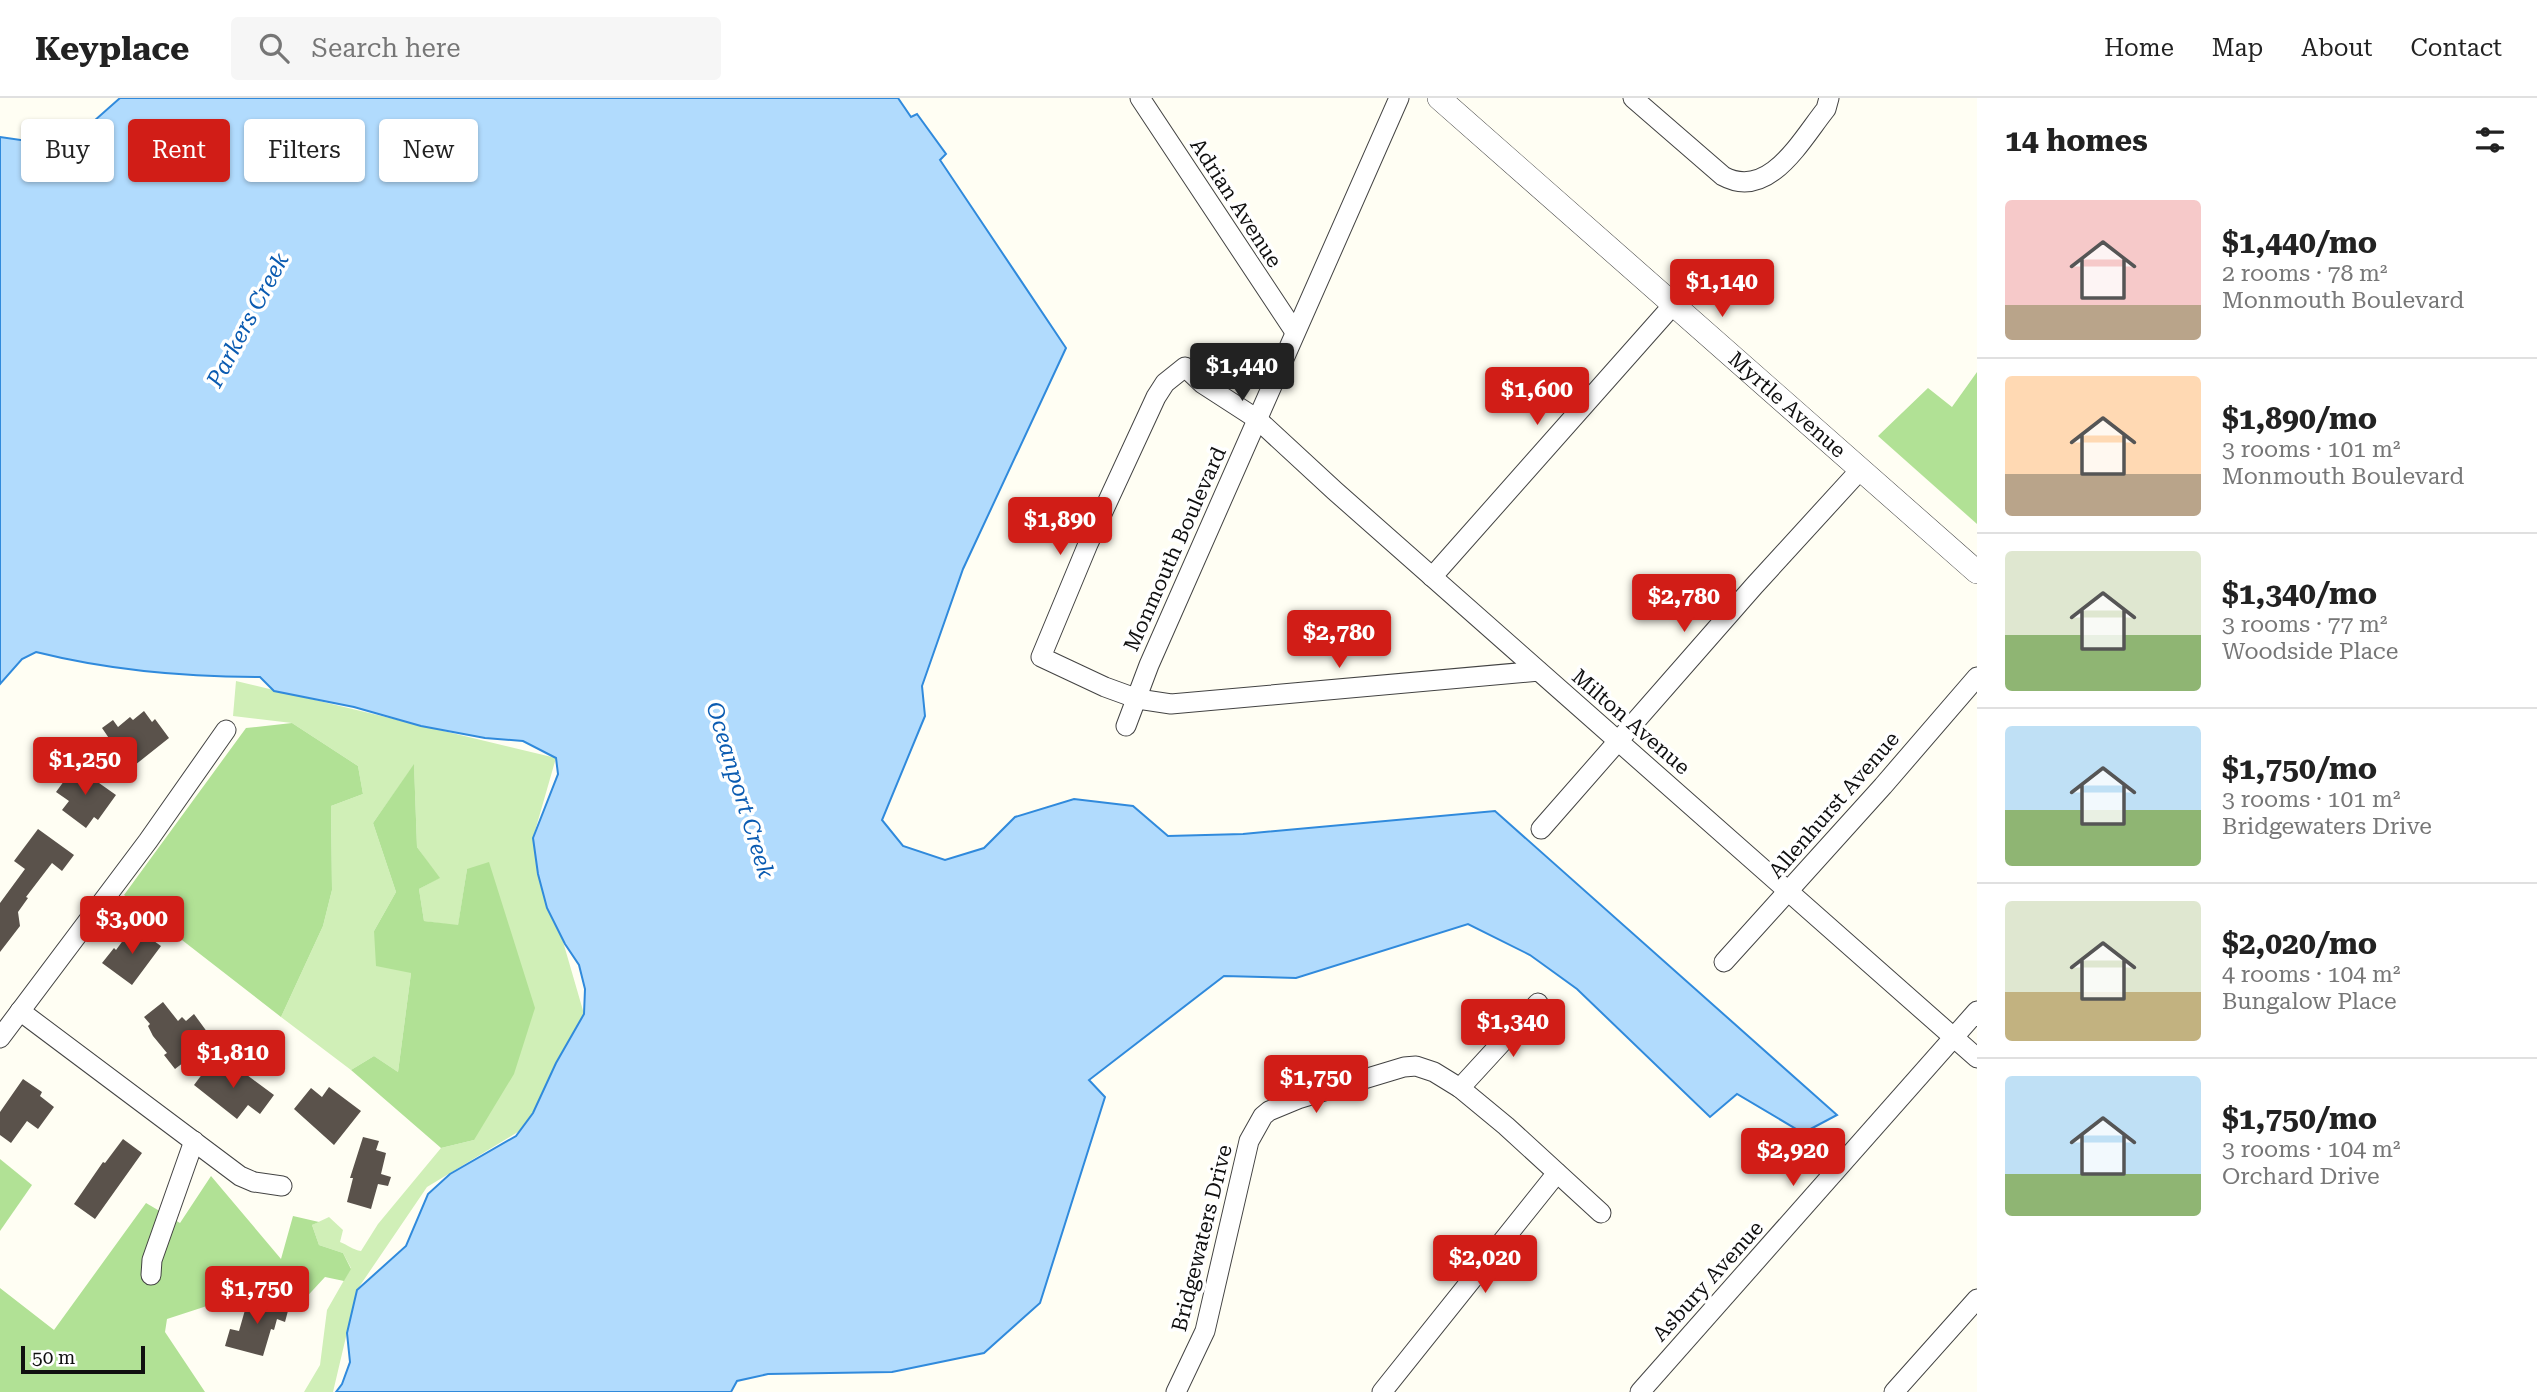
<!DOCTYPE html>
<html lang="en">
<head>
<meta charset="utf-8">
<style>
	:root { --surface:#fff; --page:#f6f6f6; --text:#222; --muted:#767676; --line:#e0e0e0; --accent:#d11d17 }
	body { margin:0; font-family:"Roboto Serif",serif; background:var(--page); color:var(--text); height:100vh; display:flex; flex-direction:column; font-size:26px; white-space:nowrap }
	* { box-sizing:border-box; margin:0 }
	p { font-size:23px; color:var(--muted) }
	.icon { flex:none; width:38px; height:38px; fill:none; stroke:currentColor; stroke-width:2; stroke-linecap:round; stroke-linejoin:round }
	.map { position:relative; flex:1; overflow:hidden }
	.details { display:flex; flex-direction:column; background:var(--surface); width:560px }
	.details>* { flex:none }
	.banner { position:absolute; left:21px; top:21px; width:665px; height:63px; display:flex; gap:14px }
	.scale { position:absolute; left:21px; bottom:18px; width:124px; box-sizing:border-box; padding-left:7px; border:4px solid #101010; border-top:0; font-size:19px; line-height:24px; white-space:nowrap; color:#101010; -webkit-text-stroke:5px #fff; paint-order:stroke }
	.price { position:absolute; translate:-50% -60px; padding:0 16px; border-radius:7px; background:var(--accent); color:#fff; font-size:23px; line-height:46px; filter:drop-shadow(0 2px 4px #0008) }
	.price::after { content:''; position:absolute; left:50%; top:42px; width:21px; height:16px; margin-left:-10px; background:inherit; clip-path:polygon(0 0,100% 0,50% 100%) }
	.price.current { background:#222; color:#fff }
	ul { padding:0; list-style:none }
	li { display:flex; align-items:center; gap:21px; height:175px; padding:0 28px }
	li+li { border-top:2px solid var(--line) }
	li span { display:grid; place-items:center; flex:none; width:196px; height:140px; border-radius:7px; color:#555 }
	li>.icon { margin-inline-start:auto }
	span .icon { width:84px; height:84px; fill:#fffc; stroke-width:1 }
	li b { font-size:30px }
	h2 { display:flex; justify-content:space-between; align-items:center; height:84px; padding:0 28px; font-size:30px }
	.pill { padding:0 24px; border-radius:7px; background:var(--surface); box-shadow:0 2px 5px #0004; font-size:24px; line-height:63px }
	.pill.current { background:var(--accent); color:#fff }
	header { display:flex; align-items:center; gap:42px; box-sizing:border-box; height:98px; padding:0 35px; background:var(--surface); border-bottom:2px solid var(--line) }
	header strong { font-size:33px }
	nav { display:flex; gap:38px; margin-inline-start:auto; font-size:24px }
	.search { width:490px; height:63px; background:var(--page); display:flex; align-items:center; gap:18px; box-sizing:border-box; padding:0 24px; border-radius:7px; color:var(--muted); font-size:26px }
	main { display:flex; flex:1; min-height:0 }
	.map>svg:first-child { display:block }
	.green { fill:#d0efb7 }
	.forest { fill:#b1e195 }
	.water { fill:#b1dbfd; stroke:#308adc; stroke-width:2 }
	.building { fill:#5a524b }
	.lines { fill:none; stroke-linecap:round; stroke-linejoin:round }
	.minor-casing { stroke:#434343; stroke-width:21 }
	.tertiary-casing { stroke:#434343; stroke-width:24 }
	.minor { stroke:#fff; stroke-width:19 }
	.tertiary { stroke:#fff; stroke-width:23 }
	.labels { text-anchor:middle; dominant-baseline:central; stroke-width:7; stroke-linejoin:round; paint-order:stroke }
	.street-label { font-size:21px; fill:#101010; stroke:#fff }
	.water-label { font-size:23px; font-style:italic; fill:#0a5bb1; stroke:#fff }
</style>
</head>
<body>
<header>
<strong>Keyplace</strong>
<div class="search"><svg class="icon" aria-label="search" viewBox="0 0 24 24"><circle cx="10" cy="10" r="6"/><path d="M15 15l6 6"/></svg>Search here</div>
<nav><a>Home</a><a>Map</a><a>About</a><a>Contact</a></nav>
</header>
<main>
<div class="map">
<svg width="1977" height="1294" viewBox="0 0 1977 1294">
	<rect width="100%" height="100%" fill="#fffef3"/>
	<path class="green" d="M236 583 556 660 533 740 584 916 531 1026 427 1089 357 1192 333 1294H304L320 1267 327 1212 351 1170 343 1155 319 1147 312 1127 329 1119 343 1132 340 1144C348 1147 353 1152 361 1153L378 1126 441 1050 474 1042 467 771 458 828 424 823 419 791 439 780 417 749 414 667 373 725 396 794 374 833 411 875 398 974 374 958 351 972 281 919 323 828 332 792 331 708 363 696 358 668 292 625 233 618Z"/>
	<g class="forest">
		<path d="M1977 274V426L1878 338 1928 290 1952 309Z"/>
		<path d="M292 625 358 668 363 696 331 708 332 792 323 828 281 919 124 797 246 630Z"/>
		<path d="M414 666 417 749 440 780 419 791 424 823 458 827 467 771 489 764 535 910 514 976 474 1042 441 1050 351 972 374 958 398 974 411 875 376 868 374 833 396 794 373 725Z"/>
		<path d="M0 1061 32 1087 0 1133Z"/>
		<path d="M211 1078 281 1161 293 1118 319 1124 312 1127 319 1147 343 1155 351 1171 344 1183 325 1179 300 1206 253 1193 167 1221 165 1234 205 1294H0V1190L54 1232 146 1105 180 1125Z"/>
	</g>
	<path class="water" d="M120 0H898L911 19 917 16 946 56 940 62 1066 250 963 471 922 588 925 618 882 722 903 748 945 762 984 750 1015 719 1074 701 1133 708 1168 738 1243 736 1495 713 1837 1017 1803 1035 1737 996 1710 1019 1577 891 1530 857 1468 826 1296 880 1224 878 1089 982 1105 999 1040 1205 984 1255 892 1274 768 1276 737 1283 731 1294H336L342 1286 350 1264 347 1235 357 1192 406 1148 428 1096 450 1076 516 1038 533 1015 556 965 584 916 585 891 579 867 565 846 547 810 538 776 533 740 558 676 556 660 523 643 485 640 421 628 354 609 274 593 260 579C186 579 108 572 36 554L22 561 0 586V39L55 47 76 39Z"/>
	<g class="building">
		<path d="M144 613 152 624 155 621 169 640 130 671 102 630 113 622 118 629 130 619 133 622Z"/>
		<path d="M75 668 116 697 98 722 94 719 86 730 62 712 69 703 56 694Z"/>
		<path d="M38 731 74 757 62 773 52 765 26 799 28 800 18 814 20 828 0 854V805L25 771 14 763Z"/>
		<path d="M137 831 161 848 132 887 102 865 114 850 116 852 127 837 131 840Z"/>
		<path d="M163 904 178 923 182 919 186 923 194 916 213 942 175 971 164 957 167 955 153 938 148 928 150 926 144 919Z"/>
		<path d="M212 963 225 973 230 968 241 976 243 974 274 997 260 1016 248 1007 237 1021 194 987Z"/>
		<path d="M23 981 42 994 40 998 54 1009 38 1031 27 1023 11 1045 0 1037V1014Z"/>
		<path d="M329 989 361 1013 334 1047 294 1011 311 990 322 999Z"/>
		<path d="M363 1039 379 1043 376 1052 386 1055 381 1076 391 1079 388 1088 378 1086 371 1111 347 1104 353 1080H350Z"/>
		<path d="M123 1041 142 1055 95 1121 74 1106 103 1064 105 1065Z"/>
		<path d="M249 1198 289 1209 285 1224 277 1221 274 1232 271 1231 263 1258 225 1248 230 1231 239 1233Z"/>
	</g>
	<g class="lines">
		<defs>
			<g id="minor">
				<path d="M1140 0 1295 234"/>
				<path d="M1633 0 1723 78C1769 103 1801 42 1826 11L1829 0"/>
				<path d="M1432 479 1673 207"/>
				<path d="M1539 573 1171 606 1138 601 1105 589 1041 559 1088 446 1156 299 1165 285 1185 269 1203 286 1257 321 1335 393 1977 960"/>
				<path d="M1126 628 1149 567 1399 0"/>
				<path d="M1541 731 1754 488 1861 371"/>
				<path d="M1724 864 1883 688 1977 579"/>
				<path d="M20 913 240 1078 254 1084 282 1088"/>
				<path d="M0 940 148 743 226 632"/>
				<path d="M1460 990 1538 905"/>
				<path d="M151 1177 152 1162 194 1043"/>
				<path d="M1176 1294 1205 1233 1249 1043 1263 1018 1269 1013 1298 1001 1404 969 1416 968 1434 974 1460 990 1506 1028 1601 1115"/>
				<path d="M1382 1294 1557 1075"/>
				<path d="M1640 1294 1977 913"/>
				<path d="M1894 1294 1977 1201"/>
			</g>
			<g id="tertiary">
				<path id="s1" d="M1439 0 1977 474"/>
			</g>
		</defs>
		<use href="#minor" class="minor-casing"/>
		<use href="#tertiary" class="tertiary-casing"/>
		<use href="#minor" class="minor"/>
		<use href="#tertiary" class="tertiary"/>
	</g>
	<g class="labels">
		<g class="street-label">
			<text transform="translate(1236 105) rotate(57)">Adrian Avenue</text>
			<text stroke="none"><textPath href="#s1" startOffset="464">Myrtle Avenue</textPath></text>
			<text transform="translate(1175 451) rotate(-66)">Monmouth Boulevard</text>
			<text transform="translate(1631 624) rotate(41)">Milton Avenue</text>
			<text transform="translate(1834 707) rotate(-49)">Allenhurst Avenue</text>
			<text transform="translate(1202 1140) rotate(-76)">Bridgewaters Drive</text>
			<text transform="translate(1708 1183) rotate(-48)">Asbury Avenue</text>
		</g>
		<g class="water-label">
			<text transform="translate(248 222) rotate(-62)">Parkers Creek</text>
			<text transform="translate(740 692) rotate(73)">Oceanport Creek</text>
		</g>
	</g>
</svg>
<div class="scale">50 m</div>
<b class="price" style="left:1722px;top:221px">$1,140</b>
<b class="price current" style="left:1242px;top:305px">$1,440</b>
<b class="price" style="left:1537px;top:329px">$1,600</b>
<b class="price" style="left:1060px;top:459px">$1,890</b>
<b class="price" style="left:1684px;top:536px">$2,780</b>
<b class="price" style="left:1339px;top:572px">$2,780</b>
<b class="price" style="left:85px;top:699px">$1,250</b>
<b class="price" style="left:132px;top:858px">$3,000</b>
<b class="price" style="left:1513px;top:961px">$1,340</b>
<b class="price" style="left:233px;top:992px">$1,810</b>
<b class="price" style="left:1316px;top:1017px">$1,750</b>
<b class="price" style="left:1793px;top:1090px">$2,920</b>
<b class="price" style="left:1485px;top:1197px">$2,020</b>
<b class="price" style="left:257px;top:1228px">$1,750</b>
<div class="banner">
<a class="pill">Buy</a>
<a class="pill current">Rent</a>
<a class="pill">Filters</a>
<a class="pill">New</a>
</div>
</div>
<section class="details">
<h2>14 homes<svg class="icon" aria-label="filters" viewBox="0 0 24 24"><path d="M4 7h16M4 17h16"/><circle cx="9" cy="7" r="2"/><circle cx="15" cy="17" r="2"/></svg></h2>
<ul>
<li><span style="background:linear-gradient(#f6c9c9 75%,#b9a48a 0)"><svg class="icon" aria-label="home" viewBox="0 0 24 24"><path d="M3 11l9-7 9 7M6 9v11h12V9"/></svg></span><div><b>$1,440/mo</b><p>2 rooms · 78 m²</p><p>Monmouth Boulevard</p></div></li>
<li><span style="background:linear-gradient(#ffd9b3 70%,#b9a48a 0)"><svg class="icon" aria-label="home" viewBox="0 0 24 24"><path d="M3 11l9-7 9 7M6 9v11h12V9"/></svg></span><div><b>$1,890/mo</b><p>3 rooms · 101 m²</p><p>Monmouth Boulevard</p></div></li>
<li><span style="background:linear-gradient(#dfe7d0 60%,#8fb573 0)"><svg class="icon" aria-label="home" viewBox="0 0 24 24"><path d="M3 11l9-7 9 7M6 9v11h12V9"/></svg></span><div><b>$1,340/mo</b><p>3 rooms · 77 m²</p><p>Woodside Place</p></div></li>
<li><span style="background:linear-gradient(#bfe0f5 60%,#8fb573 0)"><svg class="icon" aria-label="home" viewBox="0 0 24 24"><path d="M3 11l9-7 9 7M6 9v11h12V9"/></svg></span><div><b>$1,750/mo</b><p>3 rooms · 101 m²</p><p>Bridgewaters Drive</p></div></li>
<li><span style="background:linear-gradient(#dfe7d0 65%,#c2b280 0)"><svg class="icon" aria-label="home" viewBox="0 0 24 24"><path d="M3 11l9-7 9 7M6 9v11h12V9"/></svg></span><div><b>$2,020/mo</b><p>4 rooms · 104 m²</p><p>Bungalow Place</p></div></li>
<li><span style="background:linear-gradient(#bfe0f5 70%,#8fb573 0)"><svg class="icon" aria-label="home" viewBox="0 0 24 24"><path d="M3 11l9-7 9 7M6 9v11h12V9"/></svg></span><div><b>$1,750/mo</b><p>3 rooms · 104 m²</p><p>Orchard Drive</p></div></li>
</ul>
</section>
</main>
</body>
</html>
